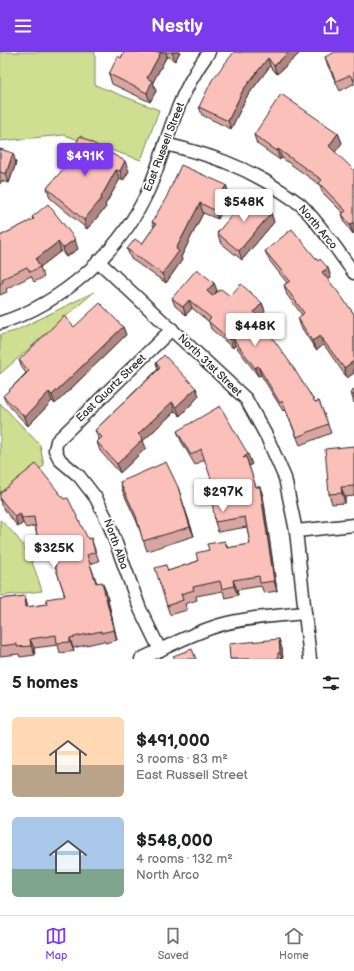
<!DOCTYPE html>
<html lang="en">
<head>
<meta charset="utf-8">
<style>
	:root { --surface:#fff; --page:#f6f6f6; --text:#202124; --muted:#757577; --line:#e0e0e0; --accent:#7c3aed }
	body { margin:0; font-family:"Balsamiq Sans",sans-serif; background:var(--page); color:var(--text); height:100vh; display:flex; flex-direction:column; font-size:15px; white-space:nowrap }
	* { box-sizing:border-box; margin:0 }
	p { font-size:13px; color:var(--muted) }
	.icon { flex:none; width:22px; height:22px; fill:none; stroke:currentColor; stroke-width:2; stroke-linecap:round; stroke-linejoin:round }
	.map { position:relative; height:607px; overflow:hidden }
	.side { display:flex; flex-direction:column; background:var(--surface); flex:1 }
	.side>* { flex:none }
	.price { position:absolute; translate:-50% -34px; padding:0 9px; border-radius:4px; background:#fff; color:#222; font-size:13px; line-height:26px; filter:drop-shadow(0 1px 2px #0008) }
	.price::after { content:''; position:absolute; left:50%; top:24px; width:12px; height:9px; margin-left:-6px; background:inherit; clip-path:polygon(0 0,100% 0,50% 100%) }
	.price.on { background:var(--accent); color:#fff }
	ul { padding:0; list-style:none }
	li { display:flex; align-items:center; gap:12px; height:100px; padding:0 12px }
	li span { display:grid; place-items:center; flex:none; width:112px; height:80px; border-radius:6px; color:#555 }
	li>.icon { margin-inline-start:auto }
	span .icon { width:48px; height:48px; fill:#fffc; stroke-width:1 }
	li b { font-size:17px }
	h2 { display:flex; justify-content:space-between; align-items:center; height:48px; padding:0 12px; font-size:17px }
	header { display:flex; justify-content:space-between; align-items:center; height:52px; padding:0 12px; background:var(--accent); color:#fff; font-size:18px; font-weight:700 }
	.dock { display:flex; justify-content:space-around; align-items:center; height:56px; border-top:1px solid var(--line); background:var(--surface); font-size:11px; color:var(--muted) }
	.dock a { display:grid; justify-items:center; gap:2px }
	.dock .on { color:var(--accent) }
	.map>svg:first-child { display:block }
	.green { fill:#cfde91; stroke:#7d845e }
	.lines { fill:none; stroke-linecap:round; stroke-linejoin:round }
	.street-casing { stroke:#2b2b2b; stroke-width:15 }
	.street { stroke:#fff; stroke-width:12 }
	.wall { fill:#d9a5a0; stroke:#2b2b2b }
	.shaded-wall { fill:#b08682; stroke:#2b2b2b }
	.building { fill:#fcc0ba; stroke:#2b2b2b }
	.labels { text-anchor:middle; dominant-baseline:central; stroke-width:3.5; stroke-linejoin:round; paint-order:stroke }
	.street-label { font-size:11px; fill:#2b2b2b; stroke:#fff }
</style>
</head>
<body>
<header><svg class="icon" aria-label="menu" viewBox="0 0 24 24"><path d="M4 6h16M4 12h16M4 18h16"/></svg>Nestly<svg class="icon" aria-label="share" viewBox="0 0 24 24"><path d="M12 15V3M7 8l5-5 5 5M5 13v7h14v-7"/></svg></header>
<div class="map">
<svg width="354" height="607" viewBox="0 0 354 607">
	<rect width="100%" height="100%" fill="#fff"/>
	<filter id="ink" filterUnits="userSpaceOnUse"><feTurbulence type="fractalNoise" baseFrequency=".025" numOctaves="2"/><feDisplacementMap in="SourceGraphic" scale="8" xChannelSelector="R" yChannelSelector="G"/><feConvolveMatrix kernelMatrix="1 2 1 2 8 2 1 2 1" color-interpolation-filters="sRGB"/></filter>
	<g filter="url(#ink)">
		<g class="green">
			<path d="M0 0H95V33L159 58 141 108 64 83 0 89Z"/>
			<path d="M94 240 0 322V283L15 279Z"/>
			<path d="M0 351 40 393 44 414 0 443Z"/>
			<path d="M0 468C26 491 32 507 42 539L0 544Z"/>
		</g>
		<g class="lines">
			<defs>
				<g id="street">
					<path d="M165 92C208 102 244 114 281 139 287 143 295 148 301 153 321 173 337 198 354 221"/>
					<path d="M98 209 246 347 267 385 285 426 296 479 310 607"/>
					<path d="M0 271C63 251 121 199 148 139 159 114 166 87 176 61 184 39 195 19 209 0"/>
					<path d="M296 479 354 473"/>
					<path d="M160 598 140 557 109 472 96 446 79 424 60 408 55 398 57 389 172 277"/>
					<path d="M141 607C167 595 192 581 220 573 247 565 277 564 305 561"/>
				</g>
			</defs>
			<use href="#street" class="street-casing"/>
			<use href="#street" class="street"/>
		</g>
		<g class="wall">
			<path d="M124 0H180L175 9 167 4 153 30 156 39 150 50 112 32 109 22 121 6Z"/>
			<path d="M301 0 277 22 270 14 246 46 231 77 202 63 199 55 240 1Z"/>
			<path d="M354 0V33L353 32 340 39 328 14 325 5Z"/>
			<path d="M338 81 342 91 335 99 353 182 345 171 342 162 343 161 322 140 320 133 282 106 280 108 257 92 254 83Z"/>
			<path d="M0 97 16 111 9 131 1 129 0 132Z"/>
			<path d="M68 107 129 119 123 129 120 127 105 153 106 155 87 177 50 146 47 136 69 111Z"/>
			<path d="M226 133 229 142 218 167 203 161 181 205 182 208 166 231 131 207 127 197 142 192 154 175 152 170Z"/>
			<path d="M271 161 274 170 242 208 221 191 217 181Z"/>
			<path d="M32 165 78 197 66 205 61 199 40 215 44 225 34 230 31 224 6 237 7 240 0 243V184L33 168Z"/>
			<path d="M265 199 318 209 328 216 331 226 328 228 354 262V321L347 326 324 293 316 298 301 275 298 266 302 263 287 243 284 233 287 231 269 208Z"/>
			<path d="M214 231 217 239 214 242 230 244 262 251 265 259 258 267 315 350 319 349 331 381 300 393 285 357 283 359 261 323 258 324 235 293 233 296 211 277 209 270 192 256 186 263 175 254 172 246Z"/>
			<path d="M74 275H123L126 283 55 352 52 349 28 374 7 352 3 344 26 321 22 316 19 308Z"/>
			<path d="M156 311 196 336 199 344 180 364 175 359 143 389 146 396 120 421 100 399 97 390 99 388 98 386 95 378 158 317Z"/>
			<path d="M354 337V351L351 341Z"/>
			<path d="M177 379 252 412 249 414 256 435H260L263 444 277 539 264 541 261 534 237 538 238 543 225 546 223 539 196 544 197 548 185 552 187 558 170 563 167 554 168 519 198 509 209 498 225 489 228 496 250 492 247 475 218 480 215 470 216 442 205 407 195 413 181 389Z"/>
			<path d="M354 394V444L345 445V451L332 452 329 442Z"/>
			<path d="M120 430 181 445 194 484 147 499 137 470 123 440Z"/>
			<path d="M0 446 88 487 91 486 99 509 90 512 97 531 106 539 117 588 105 591 104 589 73 596 74 599 60 601 58 593 34 596 35 603 20 605 19 602 0 604V547L25 544 28 555 47 552 65 544 49 496 41 500 38 490 35 474 26 476 23 471 18 475 1 453Z"/>
			<path d="M279 587 282 597 283 607H230Z"/>
		</g>
		<g class="shaded-wall">
			<path d="M161 0H166L167 4 153 30 156 39 150 50 147 41V26Z"/>
			<path d="M172 0H180L175 9Z"/>
			<path d="M289 0H301L277 22 274 14Z"/>
			<path d="M268 6 270 14 246 46 231 77 228 69 243 38Z"/>
			<path d="M338 81 342 91 333 103 329 94Z"/>
			<path d="M278 97 282 106 280 108 277 99Z"/>
			<path d="M13 101 16 111 9 131 6 122Z"/>
			<path d="M125 109 129 119 123 129 120 119Z"/>
			<path d="M116 118 120 127 105 153 106 155 87 177 84 168 101 145Z"/>
			<path d="M226 133 229 142 218 167 214 158Z"/>
			<path d="M200 151 203 161 181 205 182 208 166 231 162 222 176 197Z"/>
			<path d="M271 161 274 170 242 208 239 199Z"/>
			<path d="M354 170V181L353 182 350 173Z"/>
			<path d="M75 187 78 197 66 205 63 196Z"/>
			<path d="M58 190 61 199 39 216 36 207Z"/>
			<path d="M328 216 331 226 326 230 322 220Z"/>
			<path d="M214 231 217 239 210 247 207 239Z"/>
			<path d="M189 248 192 256 186 263 183 255Z"/>
			<path d="M262 251 265 259 257 268 254 260Z"/>
			<path d="M123 275 126 283 55 352 52 343Z"/>
			<path d="M320 284 324 293 316 298 312 289Z"/>
			<path d="M232 285 235 293 233 296 230 288Z"/>
			<path d="M354 309V321L347 326 344 316Z"/>
			<path d="M258 314 261 323 258 324 255 316Z"/>
			<path d="M196 336 199 344 180 364 176 355Z"/>
			<path d="M49 340 52 349 28 374 25 365Z"/>
			<path d="M172 350 175 359 143 389 146 396 120 421 117 412 138 382Z"/>
			<path d="M248 402 252 412 249 414 243 406Z"/>
			<path d="M178 435 181 445 194 484 190 475Z"/>
			<path d="M260 435 263 444 277 539 274 529Z"/>
			<path d="M341 435 345 445V451L342 441Z"/>
			<path d="M20 461 23 471 18 475 15 465Z"/>
			<path d="M233 528 237 538 238 543 234 534Z"/>
			<path d="M102 530 106 539 117 588 114 578Z"/>
			<path d="M25 544 28 554 29 565 26 555Z"/>
			<path d="M70 586 73 596 74 599 70 590Z"/>
			<path d="M30 587 34 596 35 603 31 594Z"/>
			<path d="M279 587 282 597 283 607H282L280 601Z"/>
		</g>
		<g class="building">
			<path d="M124 0H161L147 26 152 29 147 41 109 22 118 4 121 6Z"/>
			<path d="M234 0H238L240 1 241 0H289L274 14 268 6 243 38 228 69 199 55 212 28Z"/>
			<path d="M335 0H354V29L350 23 336 29 325 5Z"/>
			<path d="M281 42 338 81 329 94 354 118V170L350 173 342 162 346 159 319 131 322 128 278 97 277 99 254 83Z"/>
			<path d="M80 84 125 109 120 119 116 118 101 145 102 146 84 168 47 136 70 109 68 107Z"/>
			<path d="M0 97 13 101 6 122 0 120Z"/>
			<path d="M181 113 226 133 214 158 200 151 176 197 179 199 162 222 127 197 135 187 142 192 156 172 152 170 166 146Z"/>
			<path d="M249 143 271 161 239 199 217 181Z"/>
			<path d="M48 152 75 187 63 196 58 190 36 207 40 215 30 220 27 215 2 227 3 230 0 232V184L34 167 32 165Z"/>
			<path d="M292 177 318 209 320 207 328 216 322 220 338 240 354 262V309L344 316 320 284 312 289 298 266 304 261 284 233 290 229 265 199Z"/>
			<path d="M197 217 214 231 207 239 212 244 221 237 230 244 241 232 262 251 254 260 291 312 315 350 319 349 328 372 297 385 282 349 280 351 258 314 255 316 232 285 230 288 208 269 211 266 189 248 183 255 172 246Z"/>
			<path d="M100 251 123 275 52 343 49 340 25 365 3 344 29 319 19 308 64 264 74 275Z"/>
			<path d="M164 303 196 336 176 355 172 350 138 382 143 387 117 412 97 390 102 385 95 378 160 316 156 311Z"/>
			<path d="M354 337V344L351 341Z"/>
			<path d="M220 354 248 402 243 406 246 405 256 435H260L274 529 260 531 259 524 233 528 234 534 222 537 220 529 193 535 194 538 181 542 183 548 167 554 155 516 166 513 168 519 198 509 196 501 209 498 207 492 225 489 227 496 250 492 245 465 215 470 211 442H216L201 397 191 403 177 379Z"/>
			<path d="M354 394V434L341 435 342 441 329 442 325 397Z"/>
			<path d="M166 410 178 435 190 475 143 489 136 464 120 430Z"/>
			<path d="M36 412 64 447 68 446 88 487 91 486 95 500 87 503 96 531 102 530 114 578 101 581V579L70 586V590L57 591 56 583 30 587 31 594 17 595V592L0 594V547L25 544 26 555 47 552 46 547 65 544 46 486 38 490 34 465 22 466 20 461 15 465 0 446V441Z"/>
			<path d="M279 587 280 601H278V607H230L229 592Z"/>
			<path d="M192 597 196 607H175L173 604Z"/>
		</g>
	</g>
	<g class="labels">
		<g class="street-label">
			<text transform="translate(164 95) rotate(-69)">East Russell Street</text>
			<text transform="translate(318 175) rotate(50)">North Arco</text>
			<text transform="translate(210 313) rotate(44)">North 31st Street</text>
			<text transform="translate(111 336) rotate(-44)">East Quartz Street</text>
			<text transform="translate(116 492) rotate(70)">North Alba</text>
		</g>
	</g>
</svg>
<b class="price on" style="left:85px;top:125px">$491K</b>
<b class="price" style="left:244px;top:171px">$548K</b>
<b class="price" style="left:255px;top:295px">$448K</b>
<b class="price" style="left:223px;top:461px">$297K</b>
<b class="price" style="left:54px;top:517px">$325K</b>
</div>
<section class="side">
<h2>5 homes<svg class="icon" aria-label="filters" viewBox="0 0 24 24"><path d="M4 7h16M4 17h16"/><circle cx="9" cy="7" r="2"/><circle cx="15" cy="17" r="2"/></svg></h2>
<ul>
<li><span style="background:linear-gradient(#ffd9b3 60%,#b9a48a 0)"><svg class="icon" aria-label="home" viewBox="0 0 24 24"><path d="M3 11l9-7 9 7M6 9v11h12V9"/></svg></span><div><b>$491,000</b><p>3 rooms · 83 m²</p><p>East Russell Street</p></div></li>
<li><span style="background:linear-gradient(#a9c7e8 65%,#7fa58c 0)"><svg class="icon" aria-label="home" viewBox="0 0 24 24"><path d="M3 11l9-7 9 7M6 9v11h12V9"/></svg></span><div><b>$548,000</b><p>4 rooms · 132 m²</p><p>North Arco</p></div></li>
</ul>
</section>
<nav class="dock">
<a class="on"><svg class="icon" aria-label="map" viewBox="0 0 24 24"><path d="M3 6l6-2 6 2 6-2v14l-6 2-6-2-6 2zM9 4v14M15 6v14"/></svg>Map</a>
<a><svg class="icon" aria-label="saved" viewBox="0 0 24 24"><path d="M7 4h10v16l-5-4-5 4z"/></svg>Saved</a>
<a><svg class="icon" aria-label="home" viewBox="0 0 24 24"><path d="M3 11l9-7 9 7M6 9v11h12V9"/></svg>Home</a>
</nav>
</body>
</html>
